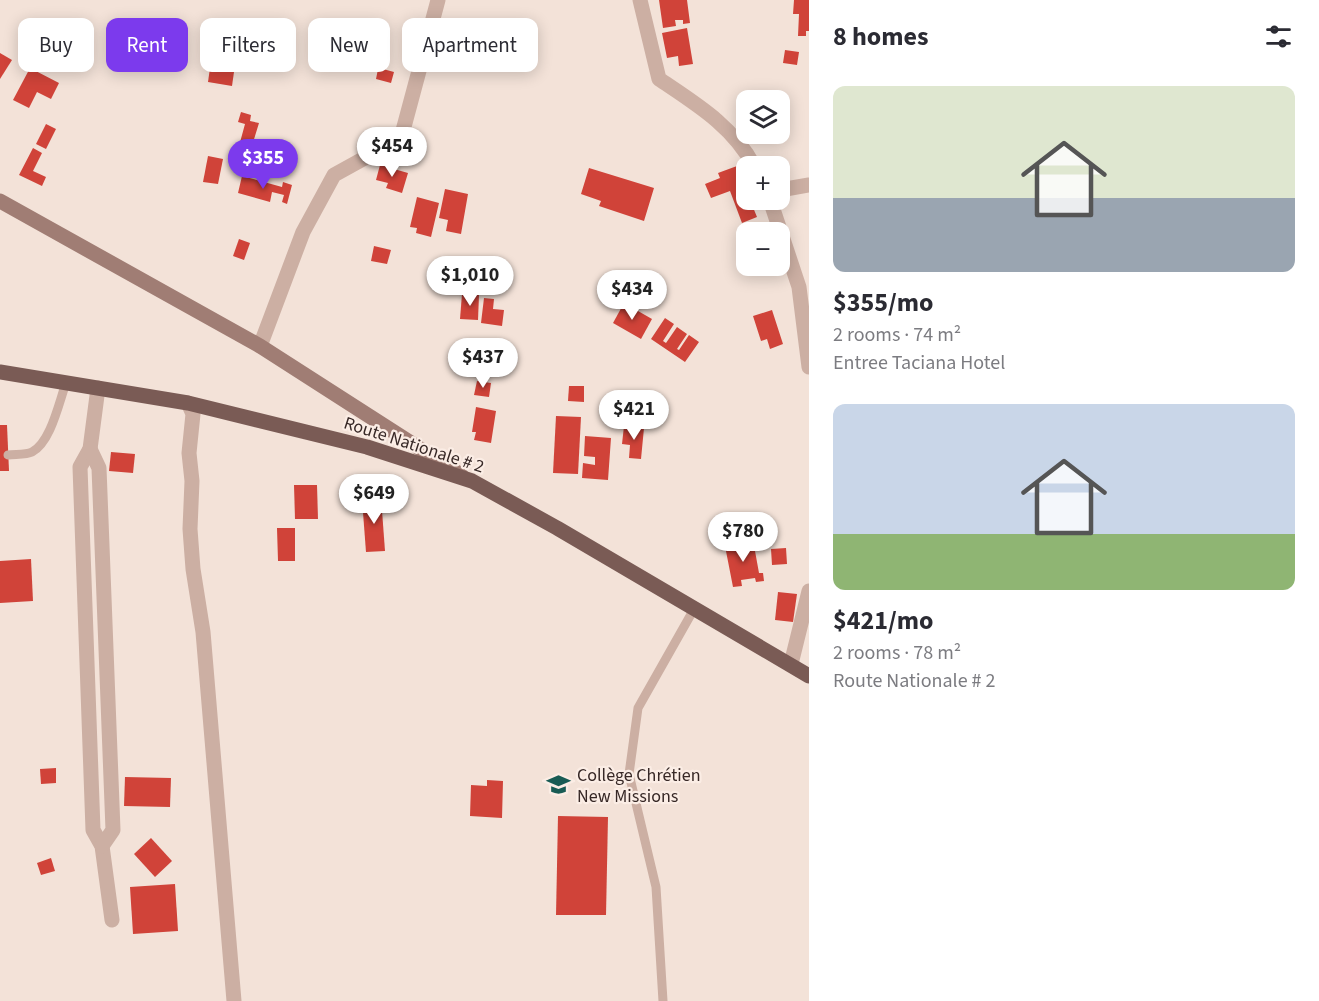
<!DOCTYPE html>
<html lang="en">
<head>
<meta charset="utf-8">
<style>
	:root { --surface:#fff; --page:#f2f2f3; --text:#2b2b33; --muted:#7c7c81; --accent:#7c3aed }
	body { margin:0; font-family:"Source Sans 3",sans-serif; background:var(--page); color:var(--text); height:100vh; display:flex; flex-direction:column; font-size:22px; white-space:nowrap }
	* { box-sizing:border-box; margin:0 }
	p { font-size:20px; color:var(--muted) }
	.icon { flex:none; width:33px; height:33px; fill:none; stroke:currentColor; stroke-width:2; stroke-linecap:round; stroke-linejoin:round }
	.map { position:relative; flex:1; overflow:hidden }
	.side { display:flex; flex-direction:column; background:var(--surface); width:510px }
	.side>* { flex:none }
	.hud { position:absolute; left:18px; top:18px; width:570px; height:54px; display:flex; gap:12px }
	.fabs { position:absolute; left:736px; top:90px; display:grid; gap:12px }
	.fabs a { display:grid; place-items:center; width:54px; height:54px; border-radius:12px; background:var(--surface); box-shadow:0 3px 15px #0003; font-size:30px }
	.price { position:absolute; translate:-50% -51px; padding:0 14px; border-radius:21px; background:#fff; color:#222; font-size:20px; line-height:39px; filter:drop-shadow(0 2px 3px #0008) }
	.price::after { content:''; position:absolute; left:50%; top:36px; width:18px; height:14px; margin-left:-9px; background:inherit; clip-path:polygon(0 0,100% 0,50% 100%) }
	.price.on { background:var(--accent); color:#fff }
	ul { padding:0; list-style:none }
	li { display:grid; align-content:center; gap:12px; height:318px; padding:0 24px }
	li span { display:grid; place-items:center; height:186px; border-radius:12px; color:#555 }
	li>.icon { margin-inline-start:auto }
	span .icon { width:108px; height:108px; fill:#fffc; stroke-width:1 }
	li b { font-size:26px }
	h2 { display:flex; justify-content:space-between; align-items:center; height:72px; padding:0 24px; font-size:26px }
	.tag { padding:0 21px; border-radius:12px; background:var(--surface); box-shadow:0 3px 15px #0003; font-size:21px; line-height:54px }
	.tag.on { background:var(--accent); color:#fff }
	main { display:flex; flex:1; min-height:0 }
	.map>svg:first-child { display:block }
	.building { fill:#d04339 }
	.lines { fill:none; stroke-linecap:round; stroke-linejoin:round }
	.lane { stroke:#ccafa3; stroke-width:9 }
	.street { stroke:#ccafa3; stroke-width:15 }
	.secondary { stroke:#a07d74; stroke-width:15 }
	.primary { stroke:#7a5b55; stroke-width:15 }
	.labels { text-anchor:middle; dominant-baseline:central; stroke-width:4.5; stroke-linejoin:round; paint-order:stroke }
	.street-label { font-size:18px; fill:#372826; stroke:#fbede5 }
	.poi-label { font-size:18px; fill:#372826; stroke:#fbede5; text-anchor:start }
</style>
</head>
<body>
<main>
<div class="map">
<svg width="809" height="1001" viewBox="0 0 809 1001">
	<rect width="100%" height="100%" fill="#f3e2d8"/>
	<g class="building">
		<path d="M659 0H687L690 23 683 24V20H675L676 26 663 28Z"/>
		<path d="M794 0H809V31H806V36H798L799 14H793Z"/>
		<path d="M687 28 693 64 679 66 678 56 667 58 662 33Z"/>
		<path d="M785 50 799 52 797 65 783 63Z"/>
		<path d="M367 52 386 56 383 69 394 72 391 83 376 79 378 69 364 66Z"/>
		<path d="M0 53 12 60 0 79Z"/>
		<path d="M30 68 59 83 51 99 37 92 29 108 13 100Z"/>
		<path d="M210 68 234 72 232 86 208 82Z"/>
		<path d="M241 112 251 115 250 121 259 123 251 149 239 146 245 124 238 122Z"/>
		<path d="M46 124 56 129 46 149 36 144Z"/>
		<path d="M33 148 42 153 33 171 46 177 42 186 19 175Z"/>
		<path d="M208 156 223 159 218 184 203 182Z"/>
		<path d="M380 165 408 173 402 193 386 188 388 183 376 180Z"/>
		<path d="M737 166 747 192V200H750L757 217 742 223 730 191 711 198 705 184 720 178 718 173Z"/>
		<path d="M589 168 654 188 644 221 599 206 601 201 581 194Z"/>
		<path d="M242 176 282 187 283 182 292 185 287 204 282 202 284 195 272 192 270 202 238 193Z"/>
		<path d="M445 189 468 194 461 234 446 231 448 220 439 218Z"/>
		<path d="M417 197 439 203 431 237 416 233 417 228 410 227Z"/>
		<path d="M239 239 250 243 244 260 233 256Z"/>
		<path d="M374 246 391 250 387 264 371 261Z"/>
		<path d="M462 294 479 295 478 320 460 319Z"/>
		<path d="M484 298 494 299 493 309 504 310 502 326 481 323Z"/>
		<path d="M624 303 652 319 641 339 613 323Z"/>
		<path d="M772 310 783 344 770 349 767 339 761 341 753 316Z"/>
		<path d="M665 318 674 324 663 341 666 343 677 327 687 334 677 349 679 350 689 335 699 342 685 362 651 339Z"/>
		<path d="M477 381 491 383 489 397 474 395Z"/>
		<path d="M569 386H584V402L568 401Z"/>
		<path d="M476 407 496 411 491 443 474 440 476 432H472Z"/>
		<path d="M556 416 581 417 578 474 553 473Z"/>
		<path d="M0 425H7L9 471H0Z"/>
		<path d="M624 426 644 428 641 459 629 458 630 445 622 444Z"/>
		<path d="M585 436 611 438 608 480 582 478 583 463 595 465V457L584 456Z"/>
		<path d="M111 452 135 454 133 473 109 471Z"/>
		<path d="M294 485H317L318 519H295Z"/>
		<path d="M381 497 385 551 366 552 362 499Z"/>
		<path d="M277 528H295V561H278Z"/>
		<path d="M753 540 759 573H763L764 581 756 582 755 578 741 580 742 586 733 587 725 546Z"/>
		<path d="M786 548 787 564 772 565 771 549Z"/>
		<path d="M31 559 33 601 0 603V561Z"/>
		<path d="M778 592 797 594 793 622 775 620Z"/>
		<path d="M56 768V783L41 784 40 769Z"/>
		<path d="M125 777 171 778 170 807 124 806Z"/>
		<path d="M487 780 503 781 502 818 470 816 471 785 487 786Z"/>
		<path d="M558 816 608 817 606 915H556Z"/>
		<path d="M151 838 172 861 155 877 134 854Z"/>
		<path d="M51 858 55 871 41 875 37 863Z"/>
		<path d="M175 884 178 931 133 934 130 887Z"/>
	</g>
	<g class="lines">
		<g class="lane">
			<path d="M8 455C15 454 26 455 32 452 51 442 59 402 66 383"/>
			<path d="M663 1001 656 887 629 774 638 708 694 609"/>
		</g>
		<g class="street">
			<path d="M640 0 659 79C696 104 733 126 754 166"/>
			<path d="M780 190 809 185"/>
			<path d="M770 200 799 287 809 367"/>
			<path d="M260 346 303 232 334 175 401 138 438 0"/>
			<path d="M98 388 90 449 80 467 93 830 102 846 112 920"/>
			<path d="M188 403 193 414 189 453 192 481 190 529 193 569 203 632 234 1001"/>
			<path d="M90 449 99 468 113 830 102 846"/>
			<path d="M791 664 809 591"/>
		</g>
		<path class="secondary" d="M0 201 260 346 461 475"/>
		<path class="primary" d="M0 372 188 403 367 447 472 481 557 528 809 676"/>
	</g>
	<defs>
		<symbol id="school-bare" viewBox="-9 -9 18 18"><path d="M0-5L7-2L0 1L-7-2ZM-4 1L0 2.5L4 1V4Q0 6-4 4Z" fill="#185b54" stroke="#fbede5" stroke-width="2.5" paint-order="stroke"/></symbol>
	</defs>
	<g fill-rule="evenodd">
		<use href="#school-bare" x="542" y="768" width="33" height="33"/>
	</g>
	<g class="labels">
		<g class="street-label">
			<text transform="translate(414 445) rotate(18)">Route Nationale # 2</text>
		</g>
		<g class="poi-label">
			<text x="577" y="775">Collège Chrétien<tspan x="577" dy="21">New Missions</tspan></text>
		</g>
	</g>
</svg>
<div class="fabs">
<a><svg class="icon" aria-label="layers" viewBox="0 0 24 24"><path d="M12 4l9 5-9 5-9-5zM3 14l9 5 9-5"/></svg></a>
<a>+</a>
<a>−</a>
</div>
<b class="price" style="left:392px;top:178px">$454</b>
<b class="price on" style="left:263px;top:190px">$355</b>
<b class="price" style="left:470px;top:307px">$1,010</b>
<b class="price" style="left:632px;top:321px">$434</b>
<b class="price" style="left:483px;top:389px">$437</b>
<b class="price" style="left:634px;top:441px">$421</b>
<b class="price" style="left:374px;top:525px">$649</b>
<b class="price" style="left:743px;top:563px">$780</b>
<div class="hud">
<a class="tag">Buy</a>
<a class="tag on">Rent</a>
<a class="tag">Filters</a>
<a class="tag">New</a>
<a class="tag">Apartment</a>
</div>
</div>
<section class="side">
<h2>8 homes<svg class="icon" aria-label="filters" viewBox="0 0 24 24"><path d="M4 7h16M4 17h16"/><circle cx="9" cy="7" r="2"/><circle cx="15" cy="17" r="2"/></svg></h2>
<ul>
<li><span style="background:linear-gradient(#dfe7d0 60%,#9aa5b1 0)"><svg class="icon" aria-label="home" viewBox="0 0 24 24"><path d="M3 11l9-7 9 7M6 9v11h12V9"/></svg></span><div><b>$355/mo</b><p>2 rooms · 74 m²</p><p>Entree Taciana Hotel</p></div></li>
<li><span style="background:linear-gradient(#c9d6e8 70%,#8fb573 0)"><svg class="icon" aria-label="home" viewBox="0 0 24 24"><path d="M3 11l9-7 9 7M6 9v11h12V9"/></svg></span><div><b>$421/mo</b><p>2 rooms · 78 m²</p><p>Route Nationale # 2</p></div></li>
</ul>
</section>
</main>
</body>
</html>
